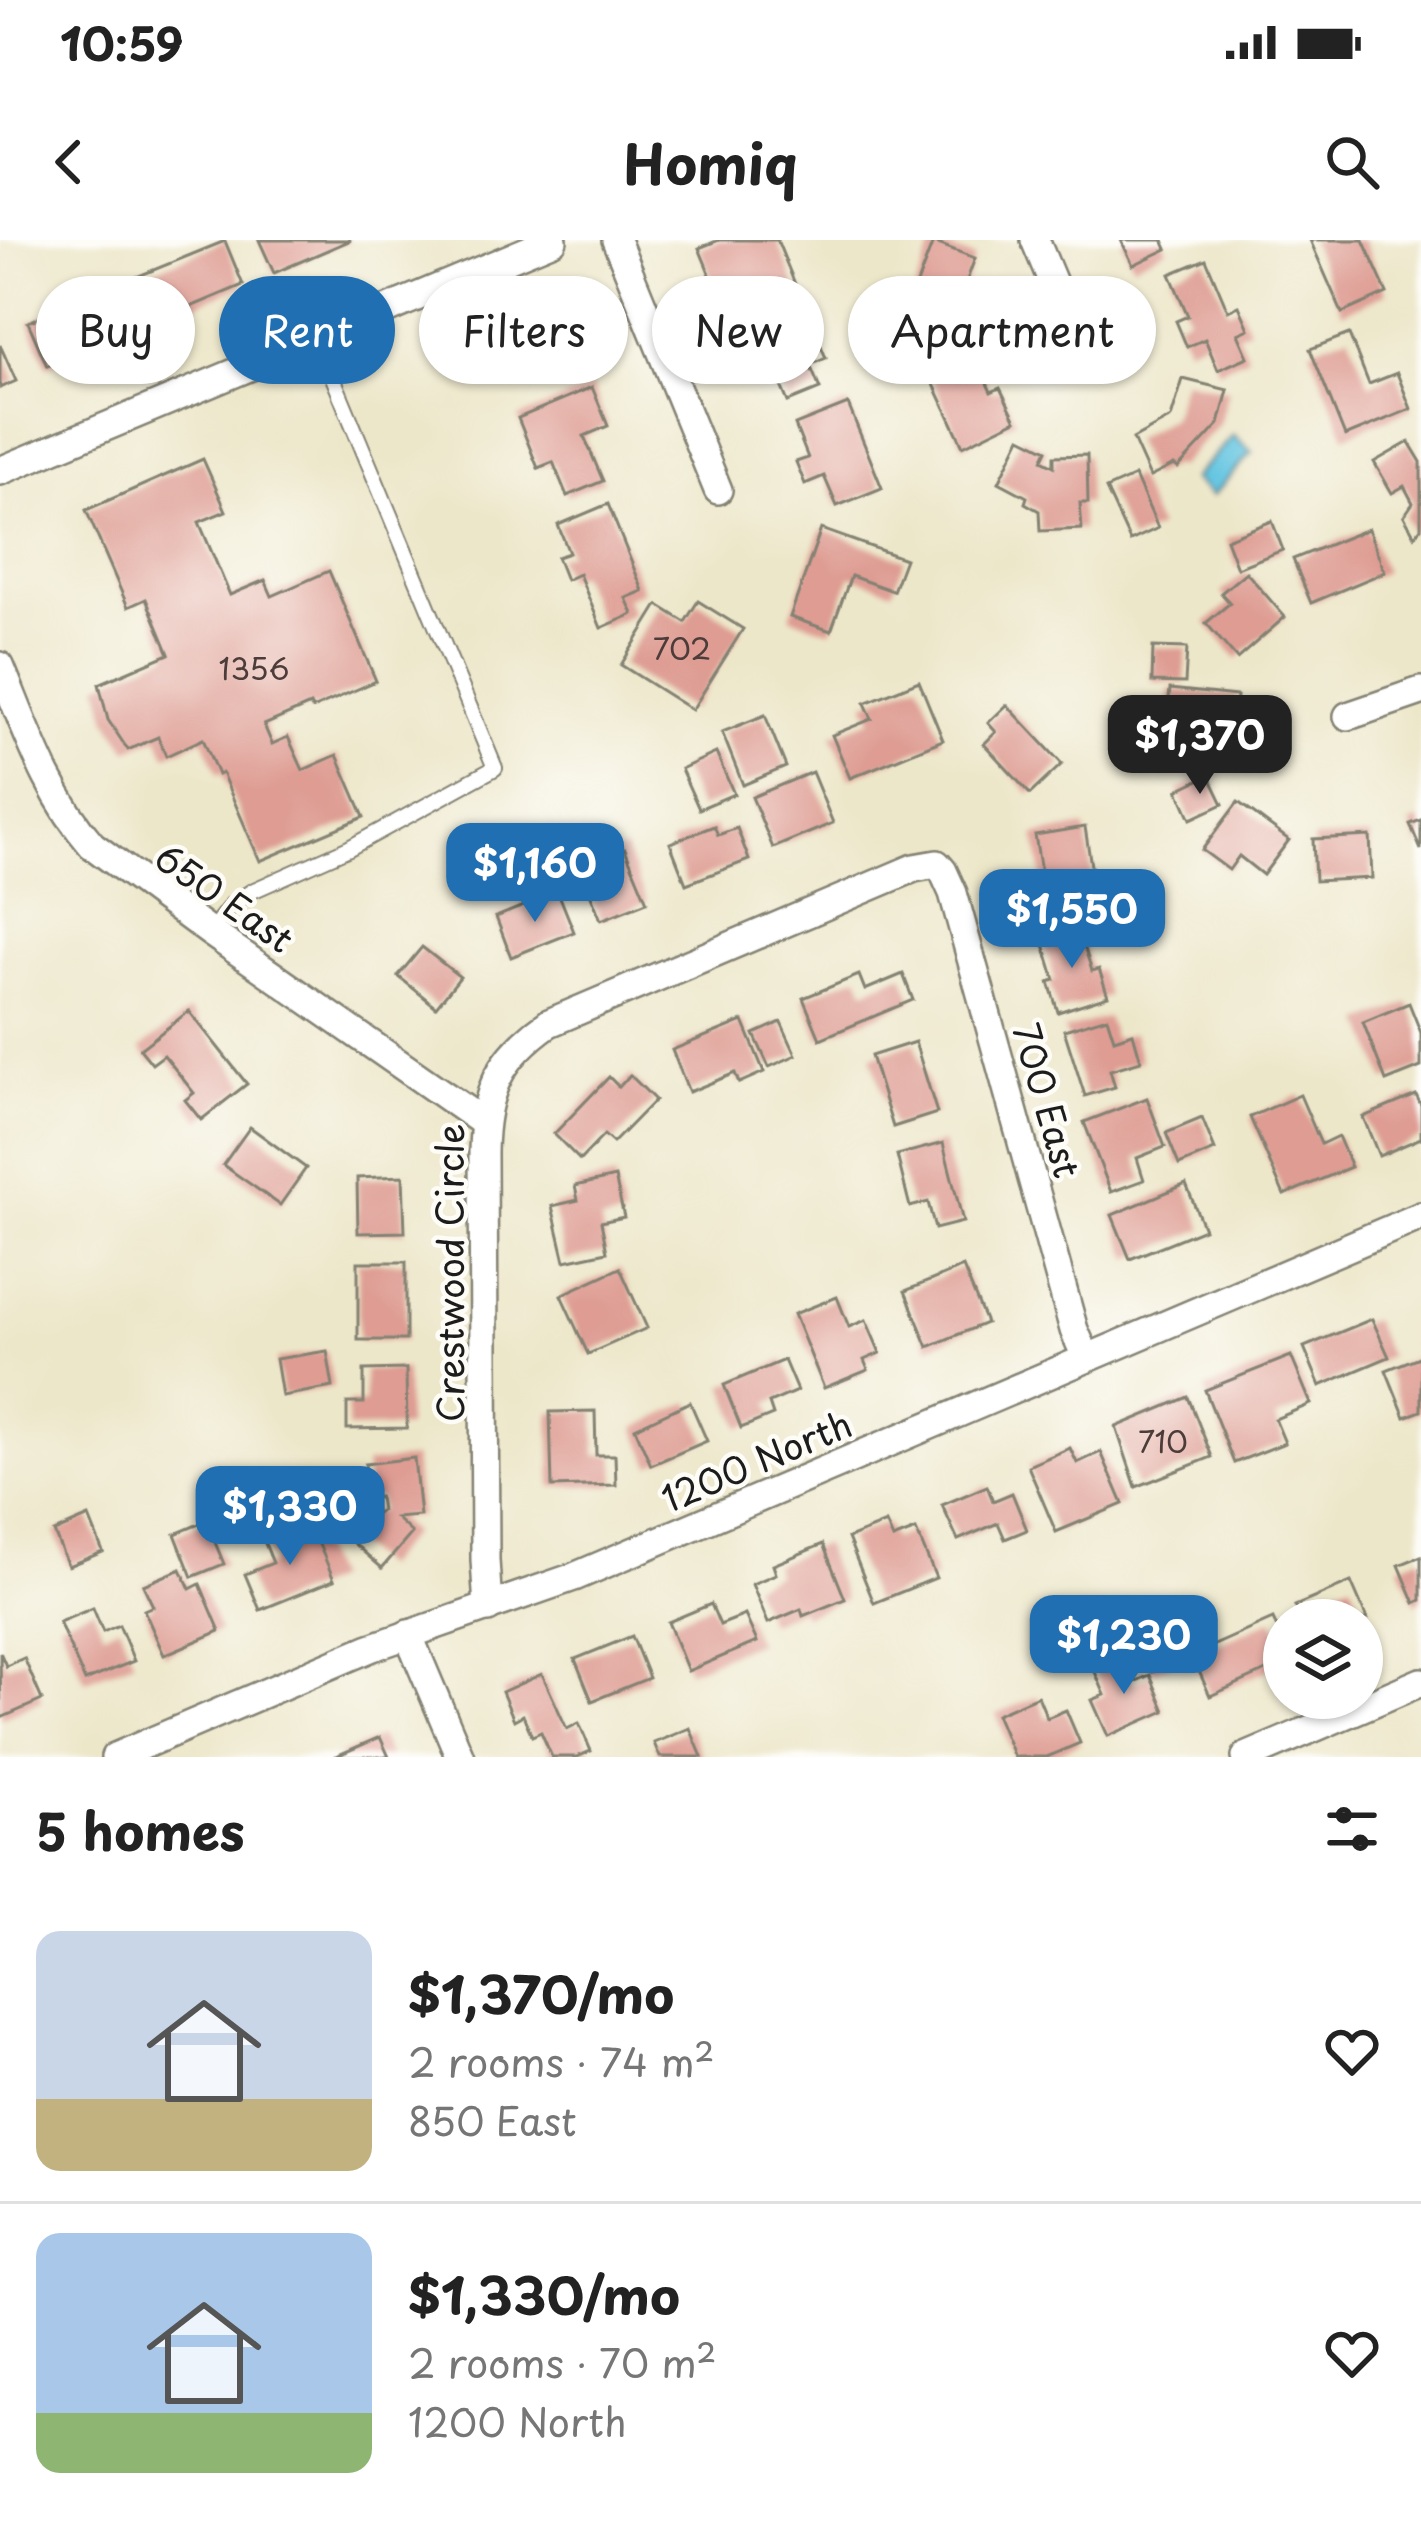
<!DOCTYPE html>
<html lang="en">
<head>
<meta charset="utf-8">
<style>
	:root { --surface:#fff; --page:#f6f6f6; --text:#222; --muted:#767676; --line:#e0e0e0; --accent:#1f6fb2 }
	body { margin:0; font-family:"Playpen Sans",sans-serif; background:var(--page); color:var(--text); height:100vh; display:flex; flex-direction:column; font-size:45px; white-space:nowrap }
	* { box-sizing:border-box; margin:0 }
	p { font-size:39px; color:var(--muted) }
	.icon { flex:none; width:66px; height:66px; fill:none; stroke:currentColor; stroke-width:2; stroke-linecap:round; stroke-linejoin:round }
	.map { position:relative; height:1517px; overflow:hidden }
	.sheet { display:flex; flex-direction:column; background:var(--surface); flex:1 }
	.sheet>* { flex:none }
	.banner { position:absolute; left:36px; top:36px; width:1350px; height:108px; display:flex; gap:24px }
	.tools { position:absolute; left:1263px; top:1359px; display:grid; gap:24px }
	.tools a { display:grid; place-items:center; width:120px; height:120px; border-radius:50%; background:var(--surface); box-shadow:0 3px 9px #0004; font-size:60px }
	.price { position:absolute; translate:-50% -102px; padding:0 27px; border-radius:24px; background:var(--accent); color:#fff; font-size:39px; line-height:78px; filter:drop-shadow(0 3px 6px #0008) }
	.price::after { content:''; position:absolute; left:50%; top:72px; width:36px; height:27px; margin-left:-18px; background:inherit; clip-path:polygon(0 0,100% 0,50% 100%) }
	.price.on { background:#222; color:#fff }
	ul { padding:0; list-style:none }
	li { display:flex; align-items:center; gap:36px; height:300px; padding:0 36px }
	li+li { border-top:3px solid var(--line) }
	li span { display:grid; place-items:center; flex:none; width:336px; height:240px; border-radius:24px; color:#555 }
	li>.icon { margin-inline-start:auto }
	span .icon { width:144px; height:144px; fill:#fffc; stroke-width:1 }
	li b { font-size:51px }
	h2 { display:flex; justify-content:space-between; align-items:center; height:144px; padding:0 36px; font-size:51px }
	.chip { padding:0 42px; border-radius:54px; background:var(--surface); box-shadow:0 3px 9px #0004; font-size:42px; line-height:108px }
	.chip.on { background:var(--accent); color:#fff }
	.status { display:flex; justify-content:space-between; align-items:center; height:84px; padding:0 60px; background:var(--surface); direction:ltr }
	.status svg { height:33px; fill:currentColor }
	header { display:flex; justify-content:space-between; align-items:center; height:156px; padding:0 36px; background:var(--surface); font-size:54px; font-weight:700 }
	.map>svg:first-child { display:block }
	.water { fill:#62c4e1; stroke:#3f707e; stroke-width:3 }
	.building { fill:#de9c93 }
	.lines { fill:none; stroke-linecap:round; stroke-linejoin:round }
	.lane-casing { stroke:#848273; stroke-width:18 }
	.street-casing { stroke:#848273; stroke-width:32 }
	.lane { stroke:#fff; stroke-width:14 }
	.street { stroke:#fff; stroke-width:27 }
	.labels { text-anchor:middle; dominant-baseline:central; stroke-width:9; stroke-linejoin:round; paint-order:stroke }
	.number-label { font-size:30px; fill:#4c3c3a }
	.street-label { font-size:36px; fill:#1c1c1c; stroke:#fdfcf7 }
</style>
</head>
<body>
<div class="status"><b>10:59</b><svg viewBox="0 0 49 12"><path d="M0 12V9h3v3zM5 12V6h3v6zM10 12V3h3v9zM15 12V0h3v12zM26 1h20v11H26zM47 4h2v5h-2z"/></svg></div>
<header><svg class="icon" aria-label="back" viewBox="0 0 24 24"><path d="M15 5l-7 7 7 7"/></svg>Homiq<svg class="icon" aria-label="search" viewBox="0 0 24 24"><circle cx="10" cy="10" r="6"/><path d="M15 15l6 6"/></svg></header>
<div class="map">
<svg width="1421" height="1517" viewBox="0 0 1421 1517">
	<rect width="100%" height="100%" fill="#fdfcf7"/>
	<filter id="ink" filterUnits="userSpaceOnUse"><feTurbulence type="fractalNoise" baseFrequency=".00833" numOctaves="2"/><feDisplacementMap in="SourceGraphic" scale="24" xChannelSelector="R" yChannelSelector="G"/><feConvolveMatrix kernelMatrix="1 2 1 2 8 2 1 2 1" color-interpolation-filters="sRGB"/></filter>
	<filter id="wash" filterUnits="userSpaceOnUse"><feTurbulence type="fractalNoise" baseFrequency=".004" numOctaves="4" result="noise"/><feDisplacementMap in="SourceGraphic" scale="48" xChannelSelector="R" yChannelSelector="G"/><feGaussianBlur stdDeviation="2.7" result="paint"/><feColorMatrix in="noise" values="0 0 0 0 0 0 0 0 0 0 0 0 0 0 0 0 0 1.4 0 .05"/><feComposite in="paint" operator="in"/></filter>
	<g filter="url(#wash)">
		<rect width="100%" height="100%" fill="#ede7ca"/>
		<path class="water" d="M1233 195 1252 212 1212 256 1193 239Z"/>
		<g id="blocks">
			<g class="building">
				<path d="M259 0H351L274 33Z"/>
				<path d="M719 0H777L799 54 735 81 728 64 723 66 699 8Z"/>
				<path d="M1121 0H1163L1167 9 1133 25Z"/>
				<path d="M1310 0H1363L1387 53 1342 73Z"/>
				<path d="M225 1 243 45 155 82 136 37Z"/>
				<path d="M933 2 975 18 964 48 991 58 976 97 907 70Z"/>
				<path d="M1206 19 1228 71 1239 66 1249 89 1238 94 1248 117 1218 130 1205 99 1187 107 1176 81 1188 76 1170 34Z"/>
				<path d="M98 53 116 98 47 126 28 82Z"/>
				<path d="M548 68 557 89 566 85 584 129 545 146 537 127 501 142 481 96Z"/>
				<path d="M806 70 826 118 810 125 820 149 788 162 773 127 756 134 741 98Z"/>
				<path d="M1349 94 1369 144 1397 133 1411 169 1345 196 1310 109Z"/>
				<path d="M0 105 16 141 0 148Z"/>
				<path d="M974 115 991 152 1000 148 1016 180 963 206 930 136Z"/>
				<path d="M1183 139 1228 150 1219 184 1178 228 1174 225 1150 237 1133 199 1171 178Z"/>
				<path d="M592 147 608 186 584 196 603 241 567 256 553 222 538 228 518 178Z"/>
				<path d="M848 164 882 248 837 266 824 236 805 244 796 222 808 218 795 185Z"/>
				<path d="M1021 197 1047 210 1042 220 1054 226V216L1087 215 1088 263H1080L1082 289 1040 291 1039 271 1025 263 1027 257 999 242Z"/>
				<path d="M1409 202 1421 222V288L1415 296 1404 276 1413 263 1404 246 1392 253 1374 222Z"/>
				<path d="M203 219 226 271 199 282 230 355 265 340 272 356 329 331 376 441 312 469 310 465 264 485 272 504 288 497 303 530 337 515 364 577 260 621 222 533 218 535 203 499 166 516 158 497 128 510 108 480 99 444 169 414 146 359 128 367 86 270Z"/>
				<path d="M1135 236 1158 288 1130 301 1106 249Z"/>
				<path d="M608 264 643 351 626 358 633 374 601 388 579 334 566 340 557 317 569 313 558 285Z"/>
				<path d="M1272 281 1283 310 1237 328 1226 299Z"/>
				<path d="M821 289 905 319 893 351 851 336 831 391 790 377Z"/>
				<path d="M1368 289 1385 332 1311 363 1293 319Z"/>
				<path d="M1246 332 1285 377 1237 419 1206 383 1230 363 1221 353Z"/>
				<path d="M698 361 743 389 692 470 621 425 658 365 685 382Z"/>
				<path d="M1153 407 1187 408 1185 443 1152 442Z"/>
				<path d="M919 441 943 500 850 538 832 495 872 479 865 463Z"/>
				<path d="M1170 449 1237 456 1234 487 1222 486 1219 516 1174 512 1178 479 1167 478Z"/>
				<path d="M1007 465 1062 524 1030 554 984 504 996 492 988 483Z"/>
				<path d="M765 475 786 527 743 545 722 492Z"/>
				<path d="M716 513 734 554 699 569 681 529Z"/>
				<path d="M812 532 833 583 773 608 752 557Z"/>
				<path d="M1209 535 1223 564 1191 579 1178 550Z"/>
				<path d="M1238 562 1289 600 1263 635 1239 616 1229 630 1202 610Z"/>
				<path d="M1421 580V610L1410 584Z"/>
				<path d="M714 586 718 595 737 588 749 620 686 644 670 603Z"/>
				<path d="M1085 587 1095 652 1064 657 1062 641 1043 644 1035 595Z"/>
				<path d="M1370 596 1372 638 1315 641 1313 599Z"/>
				<path d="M625 609 647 662 601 680 584 638 603 631 598 620Z"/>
				<path d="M558 652 574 692 511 717 496 677Z"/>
				<path d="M1078 687 1092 731 1099 729 1108 756 1058 772 1049 742 1055 740 1042 698Z"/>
				<path d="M422 707 460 737 436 767 398 736Z"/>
				<path d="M903 734 913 760 820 799 803 758 859 735 865 750Z"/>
				<path d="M1409 763 1421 793V827L1386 841 1363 782Z"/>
				<path d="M189 771 247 844 201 880 185 860 194 853 164 815 152 824 140 809Z"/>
				<path d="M1107 777 1114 799 1133 793 1141 821 1110 830 1115 847 1085 856 1064 790Z"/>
				<path d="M743 781 764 832 739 843 735 833 689 852 672 810Z"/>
				<path d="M781 782 796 815 769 827 754 794Z"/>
				<path d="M915 802 937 873 893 887 871 816Z"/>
				<path d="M630 835 655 860 613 903 604 895 580 920 554 894 609 837 619 847Z"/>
				<path d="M1300 855 1321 904 1338 896 1351 927 1284 955 1250 877Z"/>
				<path d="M1416 855 1421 865V898L1379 916 1363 877Z"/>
				<path d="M1147 858 1165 907 1137 918 1144 940 1111 952 1084 882Z"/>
				<path d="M1202 878 1215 910 1179 925 1166 893Z"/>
				<path d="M250 887 306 928 280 965 223 925Z"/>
				<path d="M943 903 963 982 935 989 928 962 910 967 897 915Z"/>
				<path d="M403 936 405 992 358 993 357 938Z"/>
				<path d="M615 937 624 977 601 982 607 1012 565 1021 552 966 578 960 575 946Z"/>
				<path d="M1186 944 1204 989 1130 1019 1112 975Z"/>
				<rect x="358" y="1022" width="48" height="78"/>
				<path d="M963 1027 986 1083 928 1107 905 1051Z"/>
				<path d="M620 1028 647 1088 588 1114 561 1055Z"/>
				<path d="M837 1057 849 1087 866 1080 880 1113 864 1120 868 1130 824 1148 794 1074Z"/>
				<path d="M1372 1079 1389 1117 1320 1146 1304 1107Z"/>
				<path d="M327 1111 333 1147 282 1156 276 1119Z"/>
				<path d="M1291 1116 1311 1164 1275 1179 1285 1203 1234 1223 1205 1150Z"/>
				<path d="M1419 1117 1421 1123V1171L1405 1177 1386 1130Z"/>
				<path d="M784 1120 797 1151 769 1163 773 1175 741 1188 724 1145Z"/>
				<path d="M406 1129 407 1188 347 1189V1163H364V1130Z"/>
				<path d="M1188 1157 1212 1217 1136 1247 1116 1187Z"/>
				<path d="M690 1162 707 1201 651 1225 635 1188Z"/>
				<path d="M595 1171 596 1215H615L616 1245 552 1247 550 1172Z"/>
				<path d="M1070 1208 1077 1223 1101 1212 1123 1264 1056 1292 1028 1226Z"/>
				<path d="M414 1218 420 1276 396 1278 412 1293 382 1328 335 1287 360 1258 377 1273 381 1270 379 1257 369 1258 365 1224Z"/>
				<path d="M987 1246 993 1261 1012 1253 1027 1290 1005 1299 998 1283 958 1300 942 1265Z"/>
				<path d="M89 1277 103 1312 68 1326 54 1292Z"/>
				<path d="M206 1281 224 1324 192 1337 175 1294Z"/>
				<path d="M310 1283 334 1340 260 1370 245 1334 273 1323 264 1301Z"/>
				<path d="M886 1283 893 1299 916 1290 936 1338 874 1363 848 1298Z"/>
				<path d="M823 1304 845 1359 803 1376 801 1369 768 1383 752 1344 776 1334 773 1325Z"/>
				<path d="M1421 1316V1360L1415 1363 1399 1325Z"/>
				<path d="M181 1329 190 1349 200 1344 220 1391 164 1415 144 1370 153 1366 143 1345Z"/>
				<path d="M1351 1342 1367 1379 1302 1380 1295 1366Z"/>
				<path d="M711 1364 720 1385 745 1375 757 1402 688 1431 668 1382Z"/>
				<path d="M93 1368 103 1392 119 1385 134 1421 85 1441 59 1382Z"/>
				<path d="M1273 1379 1284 1403V1423L1210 1456 1192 1415Z"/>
				<path d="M1170 1391 1182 1420 1153 1432 1141 1404Z"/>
				<path d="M632 1396 649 1438 592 1461 575 1419Z"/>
				<path d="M0 1412 6 1426 24 1418 42 1460 1 1478Z"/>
				<path d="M1119 1414 1132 1443 1150 1435 1165 1471 1108 1496 1092 1460 1105 1455 1092 1425Z"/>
				<path d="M542 1434 567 1489 579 1483 591 1511 577 1517H552L541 1492 532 1496 523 1475 514 1480 502 1452Z"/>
				<path d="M1038 1456 1047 1478 1066 1470 1080 1503 1047 1517H1014L996 1474Z"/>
				<path d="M690 1488 702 1517H660L654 1503Z"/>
				<path d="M380 1497 389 1517H334Z"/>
			</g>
		</g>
	</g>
	<g filter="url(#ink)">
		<use href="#blocks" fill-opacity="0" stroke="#848273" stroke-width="3"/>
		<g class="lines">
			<defs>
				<path id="lane" d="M210 692 231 665 252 651 349 608 495 528 317 99"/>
				<g id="street">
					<path d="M616 0 718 250"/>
					<path d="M1035 0 1077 100"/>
					<path d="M0 231 553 0"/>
					<path d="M0 426C26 488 47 554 92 605L210 692 483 882"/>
					<path d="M1348 476 1421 451"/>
					<path d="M488 1368 485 1320 483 912C484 851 499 818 549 783L914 628 937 624 943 631 953 653 1074 1090 1086 1117"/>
					<path d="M408 1394 460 1517"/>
					<path d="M115 1517 370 1408 574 1337 1421 976"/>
					<path d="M1246 1517 1421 1442"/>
				</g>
			</defs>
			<use href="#lane" class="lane-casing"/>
			<use href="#street" class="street-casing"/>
			<use href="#lane" class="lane"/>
			<use href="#street" class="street"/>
		</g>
	</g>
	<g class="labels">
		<g class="number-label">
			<text x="682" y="407">702</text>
			<text x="254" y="427">1356</text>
			<text x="1163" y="1200">710</text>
		</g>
		<g class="street-label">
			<text transform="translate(225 657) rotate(35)">650 East</text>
			<text transform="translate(1048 860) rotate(74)">700 East</text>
			<text transform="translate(449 1033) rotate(-90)">Crestwood Circle</text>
			<text transform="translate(756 1220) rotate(-23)">1200 North</text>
		</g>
	</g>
</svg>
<div class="tools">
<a><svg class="icon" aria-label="layers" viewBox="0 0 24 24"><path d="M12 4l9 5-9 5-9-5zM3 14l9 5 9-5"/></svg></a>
</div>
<b class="price on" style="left:1200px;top:557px">$1,370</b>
<b class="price" style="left:535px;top:685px">$1,160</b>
<b class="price" style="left:1072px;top:731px">$1,550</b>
<b class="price" style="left:290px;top:1328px">$1,330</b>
<b class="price" style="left:1124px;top:1457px">$1,230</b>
<div class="banner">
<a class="chip">Buy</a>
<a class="chip on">Rent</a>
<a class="chip">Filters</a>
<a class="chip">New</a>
<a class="chip">Apartment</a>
</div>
</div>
<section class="sheet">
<h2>5 homes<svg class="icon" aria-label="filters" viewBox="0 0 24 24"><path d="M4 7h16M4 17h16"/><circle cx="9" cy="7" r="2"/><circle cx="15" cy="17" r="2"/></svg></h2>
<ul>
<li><span style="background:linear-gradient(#c9d6e8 70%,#c2b280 0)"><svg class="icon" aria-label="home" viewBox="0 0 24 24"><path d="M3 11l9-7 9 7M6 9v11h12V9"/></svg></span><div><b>$1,370/mo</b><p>2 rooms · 74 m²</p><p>850 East</p></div><svg class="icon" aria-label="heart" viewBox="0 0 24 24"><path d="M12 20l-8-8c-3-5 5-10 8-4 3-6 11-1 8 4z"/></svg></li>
<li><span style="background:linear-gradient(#a9c7e8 75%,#8fb573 0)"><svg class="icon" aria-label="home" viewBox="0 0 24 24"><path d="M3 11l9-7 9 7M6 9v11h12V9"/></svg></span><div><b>$1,330/mo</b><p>2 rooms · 70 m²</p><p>1200 North</p></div><svg class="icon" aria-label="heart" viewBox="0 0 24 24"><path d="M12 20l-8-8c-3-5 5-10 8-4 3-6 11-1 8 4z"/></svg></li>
</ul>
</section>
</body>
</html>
